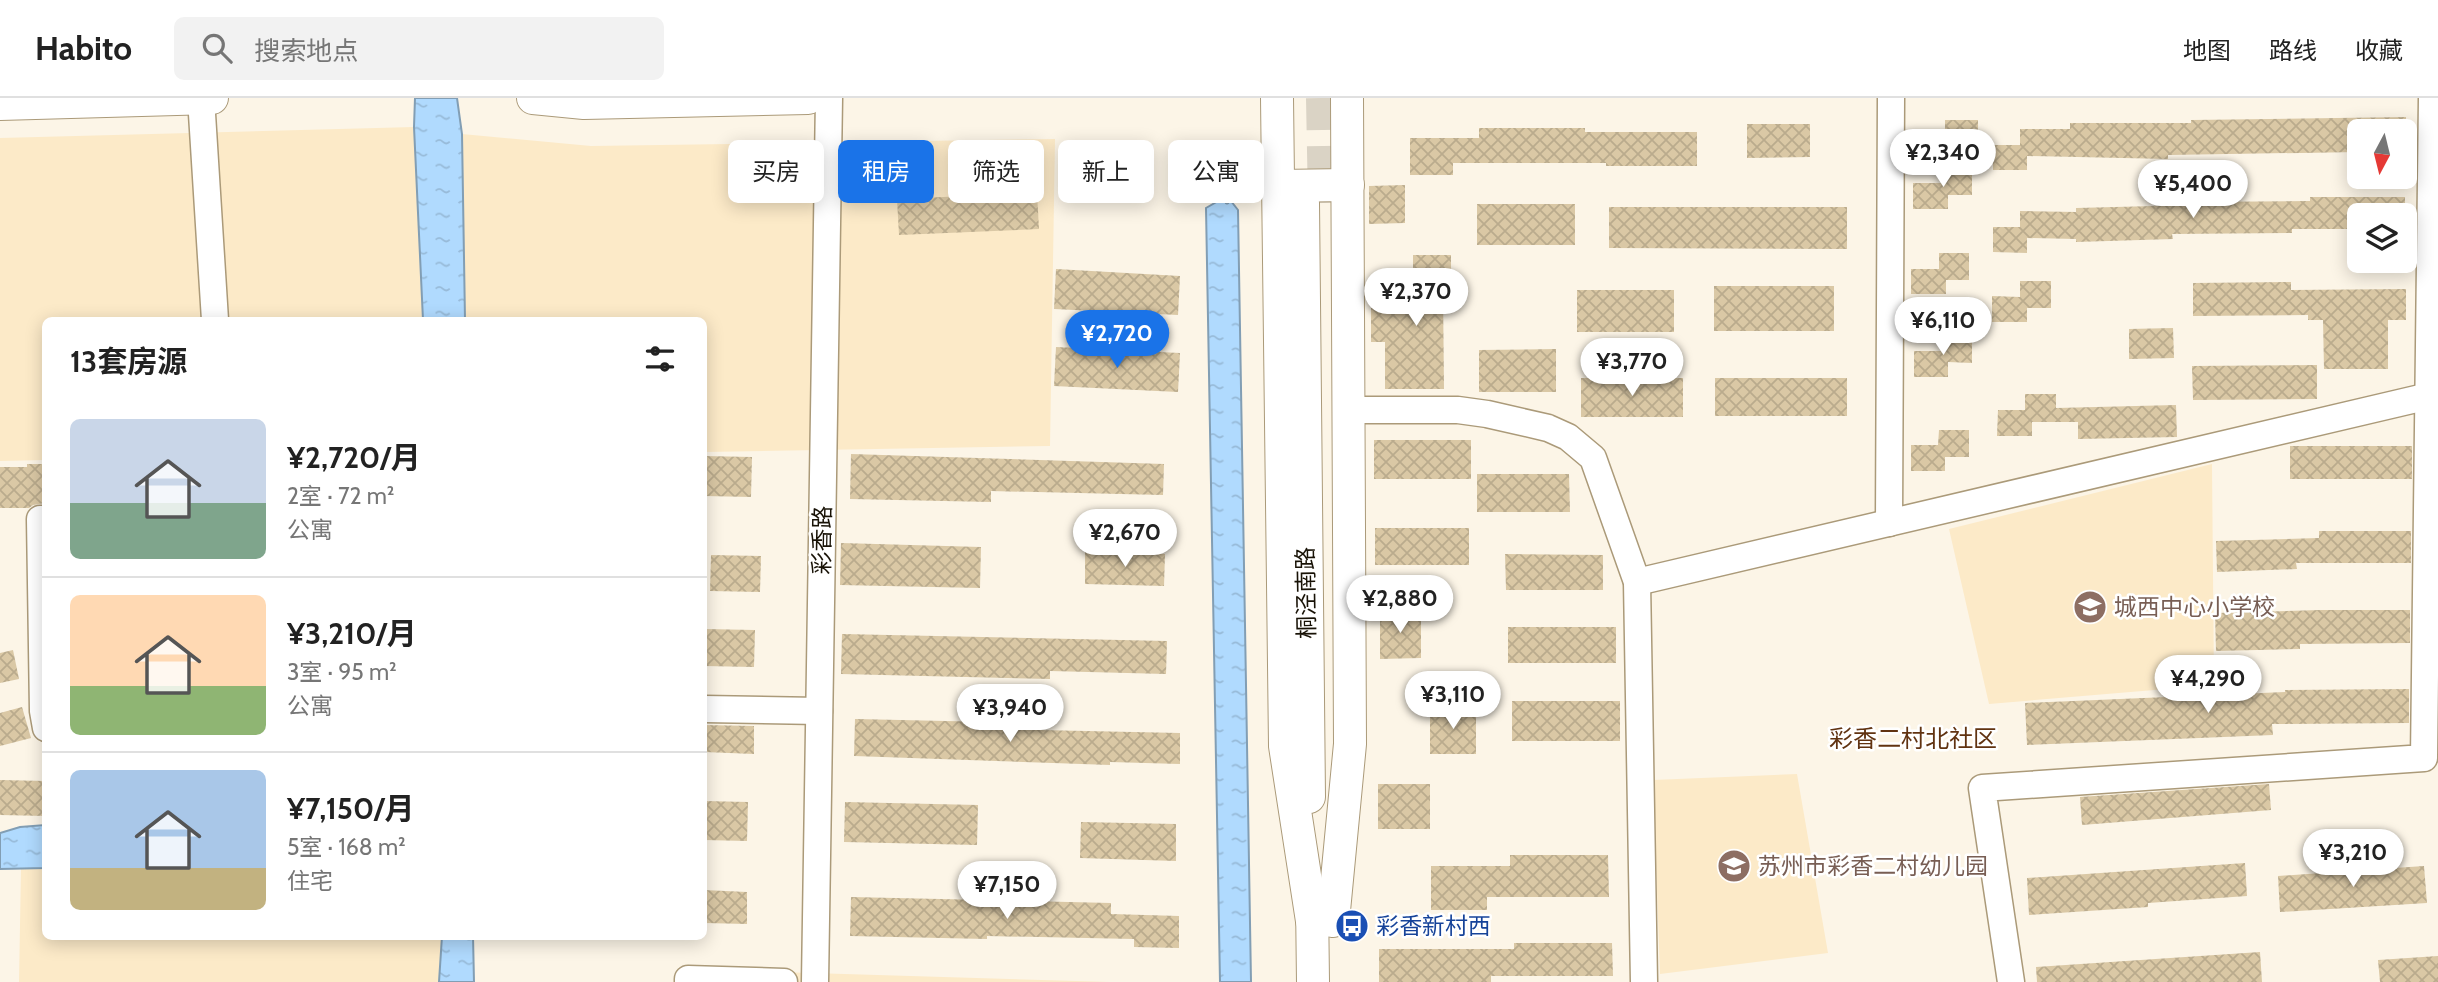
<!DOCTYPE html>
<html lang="zh">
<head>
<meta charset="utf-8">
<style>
	:root { --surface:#fff; --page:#f2f2f2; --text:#222; --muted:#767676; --line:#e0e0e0; --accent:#1a73e8 }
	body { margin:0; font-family:Cabin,"Noto Sans SC",sans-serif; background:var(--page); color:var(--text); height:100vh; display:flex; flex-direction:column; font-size:26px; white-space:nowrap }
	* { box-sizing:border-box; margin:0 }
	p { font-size:23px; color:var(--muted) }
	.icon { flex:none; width:38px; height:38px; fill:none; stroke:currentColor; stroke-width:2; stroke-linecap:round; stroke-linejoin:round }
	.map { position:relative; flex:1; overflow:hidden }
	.panel { position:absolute; left:42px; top:219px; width:665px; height:623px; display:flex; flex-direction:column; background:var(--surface); border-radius:10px; box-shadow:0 4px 18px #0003 }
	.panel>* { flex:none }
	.guide { position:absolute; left:728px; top:42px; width:665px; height:63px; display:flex; gap:14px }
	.needle { width:46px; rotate:187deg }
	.controls { position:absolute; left:2347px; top:21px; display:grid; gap:14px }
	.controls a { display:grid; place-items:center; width:70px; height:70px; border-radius:10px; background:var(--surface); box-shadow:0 4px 18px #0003; font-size:35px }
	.price { position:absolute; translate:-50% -60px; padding:0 16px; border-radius:24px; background:#fff; color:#222; font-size:23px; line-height:46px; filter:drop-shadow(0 2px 4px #0008) }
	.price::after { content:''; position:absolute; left:50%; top:42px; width:21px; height:16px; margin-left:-10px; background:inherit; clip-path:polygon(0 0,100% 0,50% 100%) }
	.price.current { background:var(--accent); color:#fff }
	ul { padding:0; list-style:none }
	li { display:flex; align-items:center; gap:21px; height:175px; padding:0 28px }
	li+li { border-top:2px solid var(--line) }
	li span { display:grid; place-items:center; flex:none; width:196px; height:140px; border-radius:10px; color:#555 }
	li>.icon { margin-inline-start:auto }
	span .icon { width:84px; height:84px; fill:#fffc; stroke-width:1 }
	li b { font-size:30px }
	h2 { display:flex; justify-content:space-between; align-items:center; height:84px; padding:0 28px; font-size:30px }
	.tag { padding:0 24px; border-radius:10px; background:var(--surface); box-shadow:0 4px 18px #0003; font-size:24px; line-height:63px }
	.tag.current { background:var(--accent); color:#fff }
	header { display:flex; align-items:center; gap:42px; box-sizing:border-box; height:98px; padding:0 35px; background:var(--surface); border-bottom:2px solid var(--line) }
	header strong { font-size:33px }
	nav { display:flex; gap:38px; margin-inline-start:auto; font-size:24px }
	.search { width:490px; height:63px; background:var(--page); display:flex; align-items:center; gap:18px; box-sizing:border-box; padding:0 24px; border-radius:10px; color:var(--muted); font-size:26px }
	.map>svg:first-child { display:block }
	.built { fill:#fceac8 }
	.water { fill:url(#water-ripples); stroke:#829eb4; stroke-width:2 }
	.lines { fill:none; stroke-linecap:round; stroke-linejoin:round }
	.stream { stroke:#829eb4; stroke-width:5 }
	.building { fill:url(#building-cross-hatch) }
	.major-tunnel { stroke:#dad3c5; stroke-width:32; stroke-dasharray:32 16; stroke-linecap:butt }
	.minor-casing { stroke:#ab9a79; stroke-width:29 }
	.major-casing { stroke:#ab9a79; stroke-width:34 }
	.minor { stroke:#fff; stroke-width:26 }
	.major { stroke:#fff; stroke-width:32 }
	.labels { text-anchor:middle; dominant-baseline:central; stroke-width:5; stroke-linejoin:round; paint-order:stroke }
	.street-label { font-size:23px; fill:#181206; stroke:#fff }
	.education-label { font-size:23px; fill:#785e54; stroke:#fff; text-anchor:start }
	.transit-label { font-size:23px; fill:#164399; stroke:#fff; text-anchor:start }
	.neighbourhood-label { font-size:24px; fill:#613311; stroke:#fff }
</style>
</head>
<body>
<header>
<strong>Habito</strong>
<div class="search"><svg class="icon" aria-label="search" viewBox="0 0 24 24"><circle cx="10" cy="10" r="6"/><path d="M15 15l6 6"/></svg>搜索地点</div>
<nav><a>地图</a><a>路线</a><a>收藏</a></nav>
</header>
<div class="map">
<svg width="2438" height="884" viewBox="0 0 2438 884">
	<defs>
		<pattern id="water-ripples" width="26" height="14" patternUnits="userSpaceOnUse" patternTransform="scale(1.75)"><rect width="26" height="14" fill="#b0dafe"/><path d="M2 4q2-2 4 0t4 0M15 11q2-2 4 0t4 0" fill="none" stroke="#97bad8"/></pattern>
		<pattern id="building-cross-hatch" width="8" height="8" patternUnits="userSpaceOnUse" patternTransform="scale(1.75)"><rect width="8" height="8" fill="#dac8a5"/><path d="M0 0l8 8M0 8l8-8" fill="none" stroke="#baab8d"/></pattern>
	</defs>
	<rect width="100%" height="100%" fill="#fcf5e7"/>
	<g class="built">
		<path d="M414 29 423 222H46L45 362 0 363V40Z"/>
		<path d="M462 36 591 48 1055 41 1050 348 704 354V222H465Z"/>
		<path d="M2212 366 2214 587 1989 606 1949 431Z"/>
		<path d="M1797 676 1828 855 1660 876 1653 682Z"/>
		<path d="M45 770 46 838H442L439 884H19L21 771Z"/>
		<path d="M677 871 1110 884H677Z"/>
	</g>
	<g class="water">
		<path d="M415 0H457L462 36 465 222H423L414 29Z"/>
		<path d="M1227 98 1238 112 1251 884H1220L1206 110Z"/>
		<path d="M45 727V770L0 771V735L20 729Z"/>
		<path d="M442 838H473L474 884H439Z"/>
	</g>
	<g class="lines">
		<path class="stream" d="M1226 91 1227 104"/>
	</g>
	<g class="building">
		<path d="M2406 19V33H2359V54L2168 57V61L2027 58V72H1993V47H2020V31H2070V25H2191V22Z"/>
		<rect x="1945" y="22" width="33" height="16"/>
		<path d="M1747 26H1810V59L1747 60Z"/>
		<path d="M1479 30H1585V34H1697V68H1606V65H1453V77H1410V40H1479Z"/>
		<path d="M1941 70H1972V97H1948V111H1913V85H1941Z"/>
		<path d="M1405 87V125L1369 126V88Z"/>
		<path d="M1037 95 1039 131 899 137 897 101Z"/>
		<path d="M2310 99H2405V117H2359V131H2292V135L2172 136 2173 141 2076 144V141L2027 140V155L1993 154V129H2020V113L2076 114V110L2193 107V104L2310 103Z"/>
		<rect x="1477" y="106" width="98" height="41"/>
		<path d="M1609 109H1847V151L1609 150Z"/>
		<path d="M1939 155H1969V182H1946V196H1911V171H1939Z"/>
		<path d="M1413 157H1451V194H1443L1444 291H1385V244H1371V206H1413Z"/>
		<path d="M1056 171 1180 178 1178 217 1054 211Z"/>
		<path d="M2020 183H2051V210H2027V224H1992V198L2020 199Z"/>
		<path d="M2291 184V192L2406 191V222H2388V271H2324L2323 222H2308V217L2193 218V185Z"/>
		<rect x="1714" y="188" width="120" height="45"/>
		<rect x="1577" y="192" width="97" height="42"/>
		<path d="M2173 230 2174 260 2129 261V231Z"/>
		<path d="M1942 237 1972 238V265L1948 264V279H1914V253H1942Z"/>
		<path d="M1056 249 1180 255 1178 294 1054 288Z"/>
		<path d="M1556 251V294H1479V252Z"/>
		<path d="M2317 267V301L2193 302 2192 268Z"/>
		<rect x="1581" y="280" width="102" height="39"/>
		<rect x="1715" y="280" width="132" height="38"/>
		<path d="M2025 296H2056V310L2176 307 2177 339 2078 341V324H2032V338H1997L1998 312H2025Z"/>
		<path d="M1939 332H1969V359H1945V373H1911V347H1938Z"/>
		<rect x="1374" y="342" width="97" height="39"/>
		<rect x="2290" y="348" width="122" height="33"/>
		<path d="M851 356 1164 366 1163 397 991 393V404L850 401Z"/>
		<path d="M704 358 752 359 751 399 704 398Z"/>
		<path d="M27 366H46V405L33 407 29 410H0V369H27Z"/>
		<path d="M1477 376H1569L1570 414H1477Z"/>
		<rect x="1375" y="430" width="94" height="37"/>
		<path d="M2319 433H2411V465H2296L2297 471 2217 474 2216 443 2319 440Z"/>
		<path d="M841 445 981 449 980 490 840 487Z"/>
		<path d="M1085 454 1165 456 1164 488 1085 486Z"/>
		<path d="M1505 456 1603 457V492H1506Z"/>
		<path d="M711 457 761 458 760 494 710 493Z"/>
		<path d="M2320 512H2410V545L2300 546V551L2216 553 2215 515Z"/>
		<path d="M1380 513H1421V560L1380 561Z"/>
		<rect x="1508" y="529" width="108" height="36"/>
		<path d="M704 531 755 532 754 569 704 568Z"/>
		<path d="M842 536 1167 543 1166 576 1050 573V581L841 576Z"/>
		<path d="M13 552 19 581 0 585V555Z"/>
		<path d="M2409 591V625L2272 626 2273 637 2027 647 2025 605 2285 594V592Z"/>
		<rect x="1512" y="603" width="108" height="40"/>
		<path d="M22 609 31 640 0 648V615Z"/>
		<path d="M1430 610 1476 611V656H1430Z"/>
		<path d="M855 621 991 624V631L1180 635V666L1110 664V667L854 658Z"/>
		<path d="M704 627 754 628V656L704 654Z"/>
		<path d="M0 682 46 683V718L0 717Z"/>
		<rect x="1378" y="686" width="52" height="45"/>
		<path d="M2269 686 2271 712 2082 727 2080 699Z"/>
		<path d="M704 703 748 704 747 743 704 742Z"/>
		<path d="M845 704 978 707 977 747 844 744Z"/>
		<path d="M1081 724 1176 726V763L1080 760Z"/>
		<path d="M1510 757H1608L1609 799H1487V812H1431V768H1510Z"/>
		<path d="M2245 765 2247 798 2148 805V809L2029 817 2027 780Z"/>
		<path d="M2424 768 2427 805 2280 814 2278 778Z"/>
		<path d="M704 792 747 794V826L704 825Z"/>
		<path d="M851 799 1111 805V816L1179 818V850L1134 849V841L987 838V841L850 838Z"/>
		<path d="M1514 845H1612L1613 878H1491V884H1379V851H1514Z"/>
		<path d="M2260 854 2262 884H2037L2036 869Z"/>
		<path d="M2438 858V884H2380L2378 862Z"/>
	</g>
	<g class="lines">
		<path class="major-tunnel" d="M1322 0 1324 105"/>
		<defs>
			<g id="minor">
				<path d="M201 0 215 222"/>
				<path d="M1349 312H1458L1487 316 1548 330 1568 339 1593 360 1637 484 1644 884"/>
				<path d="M46 421H40L43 613 46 630"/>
				<path d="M1889 425 1891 0"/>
				<path d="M1637 484 2429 298"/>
				<path d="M704 611 819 613"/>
				<path d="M688 884V881L784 884"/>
				<path d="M815 884 829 0"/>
				<path d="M2011 884 1982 690 2424 660 2432 0"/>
			</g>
			<g id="major">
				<path d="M533 0 584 5 808 0"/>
				<path d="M1277 0 1285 648 1312 823"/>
				<path d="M0 6 212 0"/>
				<path d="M1278 88 1348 87"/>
				<path d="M1303 105 1309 699"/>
				<path d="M1312 803 1313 884"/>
				<path d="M1333 823 1350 646 1347 0"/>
			</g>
		</defs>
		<use href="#minor" class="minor-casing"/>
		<use href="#major" class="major-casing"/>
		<use href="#minor" class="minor"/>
		<use href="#major" class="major"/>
	</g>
	<defs>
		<symbol id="school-disc" viewBox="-11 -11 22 22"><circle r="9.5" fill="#8d6e63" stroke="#fff"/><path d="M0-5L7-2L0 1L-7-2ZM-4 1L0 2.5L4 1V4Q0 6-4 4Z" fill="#fff"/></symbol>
		<symbol id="bus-disc" viewBox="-11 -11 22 22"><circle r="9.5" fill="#1a4fb4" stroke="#fff"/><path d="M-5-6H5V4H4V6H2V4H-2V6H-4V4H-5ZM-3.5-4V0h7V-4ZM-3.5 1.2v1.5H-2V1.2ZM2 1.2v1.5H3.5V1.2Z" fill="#fff"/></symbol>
	</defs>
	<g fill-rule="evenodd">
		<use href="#school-disc" x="2071" y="490" width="38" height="38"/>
		<use href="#school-disc" x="1715" y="749" width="38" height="38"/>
		<use href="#bus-disc" x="1333" y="809" width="38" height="38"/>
	</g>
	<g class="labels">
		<g class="street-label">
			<text transform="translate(822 442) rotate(-89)">彩香路</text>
			<text transform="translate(1306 495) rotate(-91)">桐泾南路</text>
		</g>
		<g class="education-label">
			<text x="2114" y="509">城西中心小学校</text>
			<text x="1758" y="768">苏州市彩香二村幼儿园</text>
		</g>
		<g class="transit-label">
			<text x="1376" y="828">彩香新村西</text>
		</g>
		<g class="neighbourhood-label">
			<text x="1913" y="640">彩香二村北社区</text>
		</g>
	</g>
</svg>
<div class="controls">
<a><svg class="needle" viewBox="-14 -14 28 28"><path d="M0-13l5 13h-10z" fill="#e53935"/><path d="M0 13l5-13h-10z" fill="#767676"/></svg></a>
<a><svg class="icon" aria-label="layers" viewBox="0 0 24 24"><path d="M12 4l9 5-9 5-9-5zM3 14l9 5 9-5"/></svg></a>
</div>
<b class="price" style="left:1943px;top:91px">¥2,340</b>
<b class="price" style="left:2193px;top:122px">¥5,400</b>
<b class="price" style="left:1416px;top:230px">¥2,370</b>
<b class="price" style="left:1943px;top:259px">¥6,110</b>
<b class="price current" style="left:1117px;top:272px">¥2,720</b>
<b class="price" style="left:1632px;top:300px">¥3,770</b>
<b class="price" style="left:1125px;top:471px">¥2,670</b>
<b class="price" style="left:1400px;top:537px">¥2,880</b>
<b class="price" style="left:2208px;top:617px">¥4,290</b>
<b class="price" style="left:1453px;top:633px">¥3,110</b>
<b class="price" style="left:1010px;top:646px">¥3,940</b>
<b class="price" style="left:2353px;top:791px">¥3,210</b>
<b class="price" style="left:1007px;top:823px">¥7,150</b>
<div class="guide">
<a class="tag">买房</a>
<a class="tag current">租房</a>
<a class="tag">筛选</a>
<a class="tag">新上</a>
<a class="tag">公寓</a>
</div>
<section class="panel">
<h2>13套房源<svg class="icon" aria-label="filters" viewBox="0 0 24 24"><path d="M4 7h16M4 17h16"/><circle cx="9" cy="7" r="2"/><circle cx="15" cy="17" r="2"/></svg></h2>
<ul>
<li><span style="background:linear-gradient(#c9d6e8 60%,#7fa58c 0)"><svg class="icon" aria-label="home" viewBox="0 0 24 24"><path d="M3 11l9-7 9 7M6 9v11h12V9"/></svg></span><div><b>¥2,720/月</b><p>2室 · 72 m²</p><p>公寓</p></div></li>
<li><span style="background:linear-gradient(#ffd9b3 65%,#8fb573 0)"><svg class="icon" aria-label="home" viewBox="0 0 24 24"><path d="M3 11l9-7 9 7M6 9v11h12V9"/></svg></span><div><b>¥3,210/月</b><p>3室 · 95 m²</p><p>公寓</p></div></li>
<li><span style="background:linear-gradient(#a9c7e8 70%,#c2b280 0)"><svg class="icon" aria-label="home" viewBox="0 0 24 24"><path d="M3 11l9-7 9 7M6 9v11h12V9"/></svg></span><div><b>¥7,150/月</b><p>5室 · 168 m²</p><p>住宅</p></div></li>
</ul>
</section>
</div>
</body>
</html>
